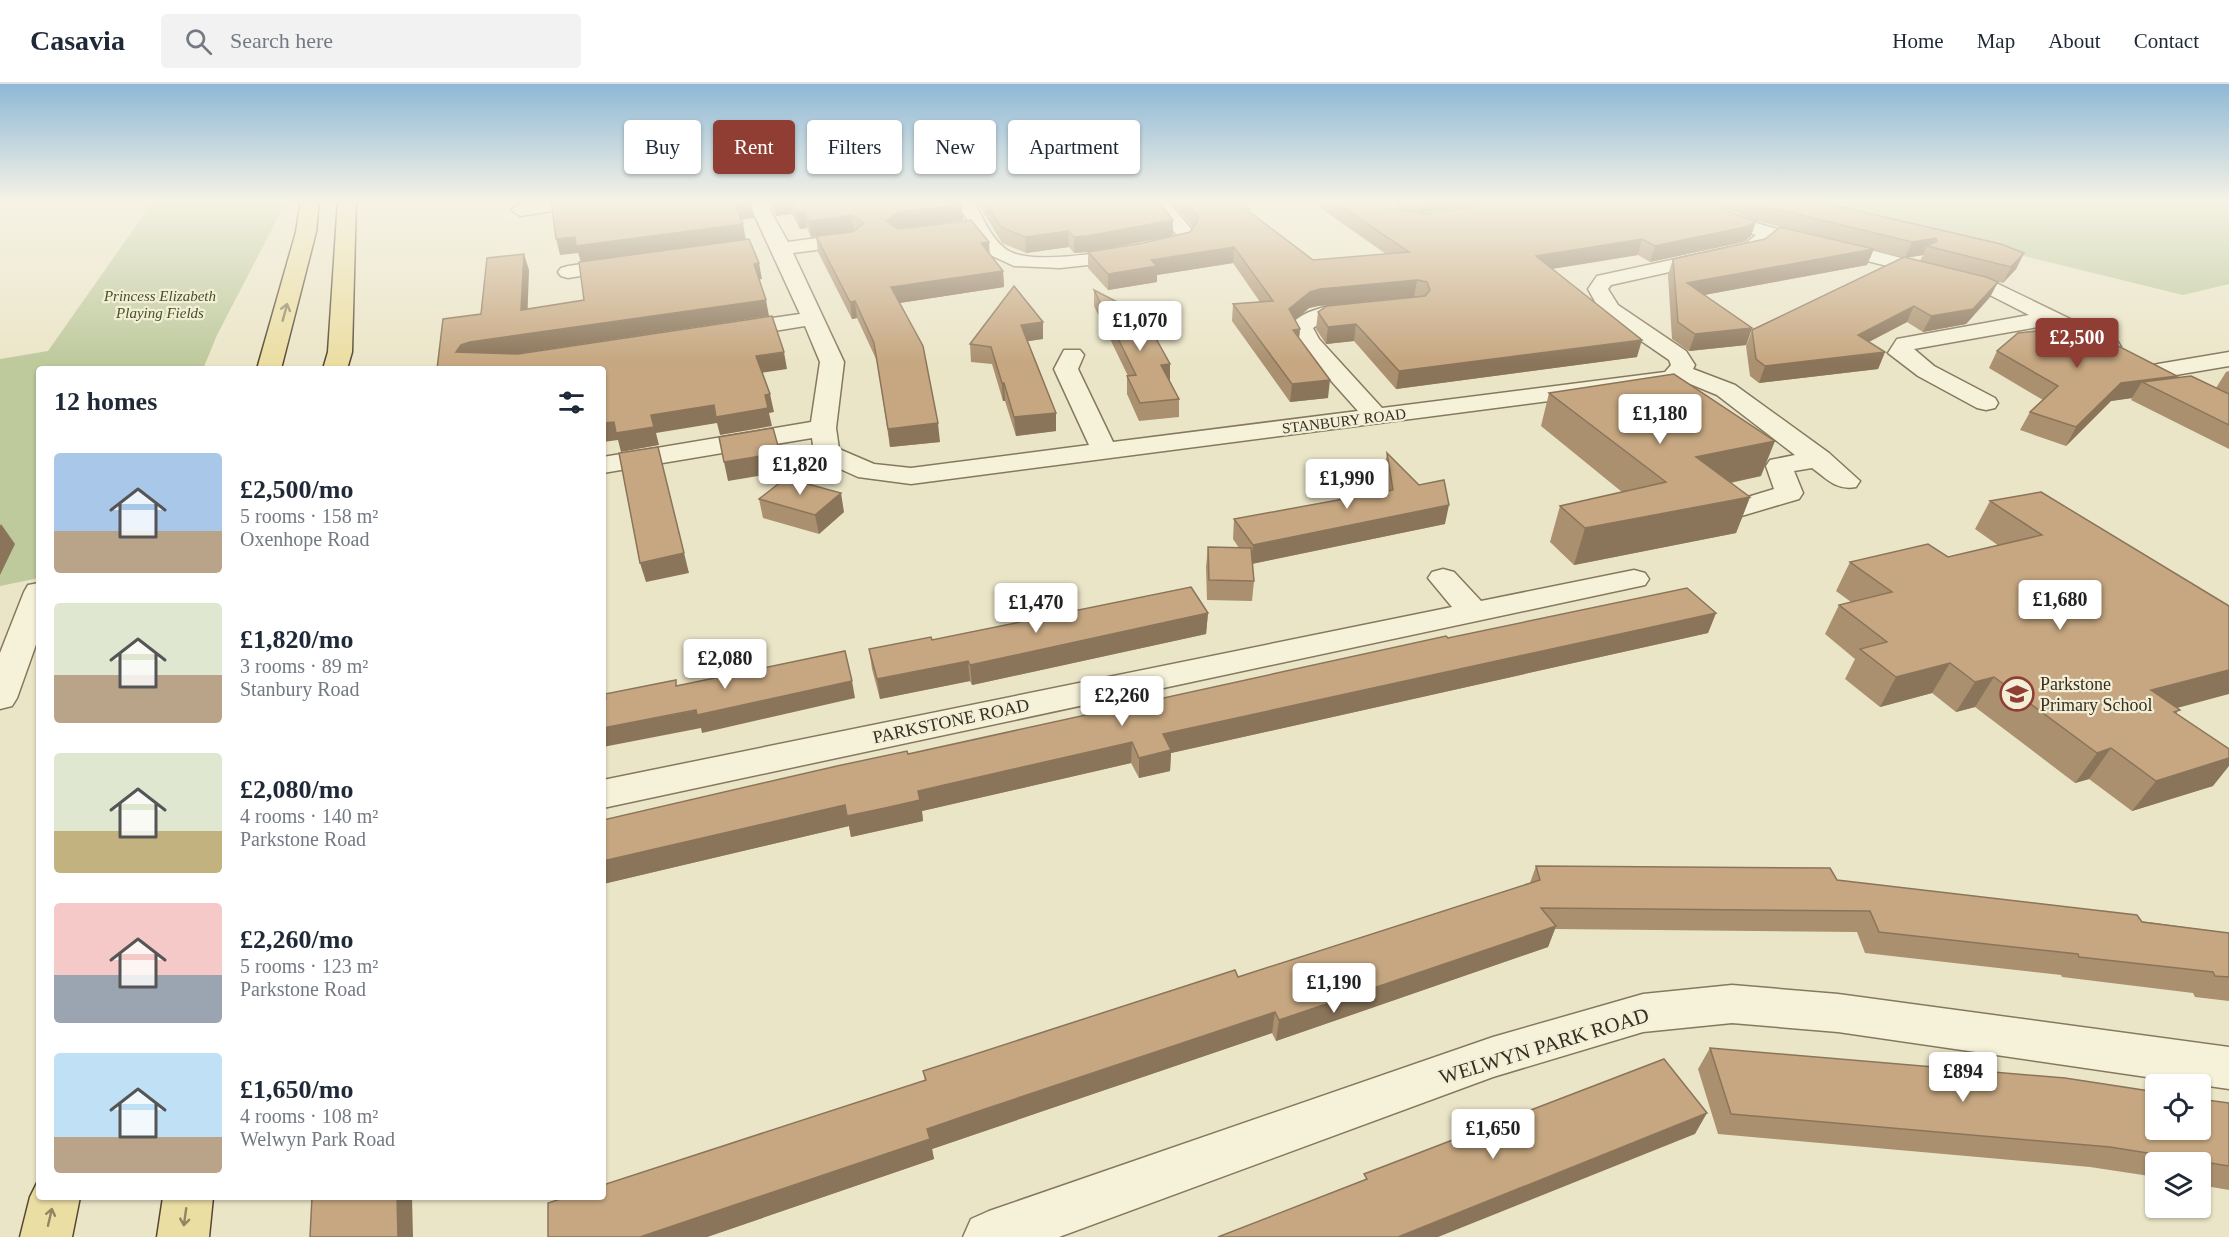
<!DOCTYPE html>
<html lang="en">
<head>
<meta charset="utf-8">
<style>
	:root { --surface:#fff; --page:#f2f2f3; --text:#1f2937; --muted:#747a83; --line:#e0e1e3; --accent:#903e33 }
	body { margin:0; font-family:"Times New Roman",serif; background:var(--page); color:var(--text); height:100vh; display:flex; flex-direction:column; font-size:22px; white-space:nowrap }
	* { box-sizing:border-box; margin:0 }
	p { font-size:20px; color:var(--muted) }
	.icon { flex:none; width:33px; height:33px; fill:none; stroke:currentColor; stroke-width:2; stroke-linecap:round; stroke-linejoin:round }
	.map { position:relative; flex:1; overflow:hidden }
	.panel { position:absolute; left:36px; top:282px; width:570px; height:834px; display:flex; flex-direction:column; background:var(--surface); border-radius:6px; box-shadow:0 2px 4px #0004 }
	.panel>* { flex:none }
	.guide { position:absolute; left:624px; top:36px; width:570px; height:54px; display:flex; gap:12px }
	.fabs { position:absolute; left:2145px; top:990px; display:grid; gap:12px }
	.fabs a { display:grid; place-items:center; width:66px; height:66px; border-radius:6px; background:var(--surface); box-shadow:0 2px 4px #0004; font-size:30px }
	.price { position:absolute; translate:-50% -51px; padding:0 14px; border-radius:6px; background:#fff; color:#222; font-size:20px; line-height:39px; filter:drop-shadow(0 2px 3px #0008) }
	.price::after { content:''; position:absolute; left:50%; top:36px; width:18px; height:14px; margin-left:-9px; background:inherit; clip-path:polygon(0 0,100% 0,50% 100%) }
	.price.selected { background:var(--accent); color:#fff }
	ul { padding:0; list-style:none }
	li { display:flex; align-items:center; gap:18px; height:150px; padding:0 18px }
	li span { display:grid; place-items:center; flex:none; width:168px; height:120px; border-radius:6px; color:#555 }
	li>.icon { margin-inline-start:auto }
	span .icon { width:72px; height:72px; fill:#fffc; stroke-width:1 }
	li b { font-size:26px }
	h2 { display:flex; justify-content:space-between; align-items:center; height:72px; padding:0 18px; font-size:26px }
	.pill { padding:0 21px; border-radius:6px; background:var(--surface); box-shadow:0 2px 4px #0004; font-size:21px; line-height:54px }
	.pill.selected { background:var(--accent); color:#fff }
	header { display:flex; align-items:center; gap:36px; box-sizing:border-box; height:84px; padding:0 30px; background:var(--surface); border-bottom:2px solid var(--line) }
	header strong { font-size:28px }
	nav { display:flex; gap:33px; margin-inline-start:auto; font-size:21px }
	.search { width:420px; height:54px; background:var(--page); display:flex; align-items:center; gap:15px; box-sizing:border-box; padding:0 21px; border-radius:6px; color:var(--muted); font-size:22px }
	.map>svg:first-child { display:block }
	.green { fill:#bec99c }
	.lines { fill:none; stroke-linecap:round; stroke-linejoin:round }
	.street-casing { stroke:#86785e; stroke-width:3 }
	.primary-casing { stroke:#544632; stroke-width:3 }
	.street { fill:#f6f2da; fill-rule:evenodd }
	.primary { fill:#ebdea3; fill-rule:evenodd }
	.wall { fill:#aa906f; fill-rule:evenodd }
	.shaded-wall { fill:#8b755a }
	.building { fill:#c6a781; stroke:#8b755a; stroke-width:1.5 }
	.oneway { stroke:#918662 }
	.labels { text-anchor:middle; dominant-baseline:central; stroke-width:4.5; stroke-linejoin:round; paint-order:stroke }
	.far-park-label { font-size:15px; font-style:italic; fill:#425229; stroke:#f3efd7 }
	.far-street-label { font-size:15px; fill:#372e21; stroke:#f3efd7 }
	.poi-label { font-size:18px; fill:#372e21; stroke:#f3efd7; text-anchor:start }
	.street-label { font-size:18px; fill:#372e21; stroke:#f3efd7 }
	.near-street-label { font-size:21px; fill:#372e21; stroke:#f3efd7 }
</style>
</head>
<body>
<header>
<strong>Casavia</strong>
<div class="search"><svg class="icon" aria-label="search" viewBox="0 0 24 24"><circle cx="10" cy="10" r="6"/><path d="M15 15l6 6"/></svg>Search here</div>
<nav><a>Home</a><a>Map</a><a>About</a><a>Contact</a></nav>
</header>
<div class="map">
<svg width="2229" height="1153" viewBox="0 0 2229 1153">
	<rect width="100%" height="100%" fill="#ebe5c8"/>
	<g class="green">
		<path d="M154 116H287L217 251 203 285H39V494L0 502V275L48 267Z"/>
		<path d="M1795 116H2229V200L2183 211Z"/>
	</g>
	<g class="lines">
		<defs>
			<g id="street">
				<path d="M550 116H603L594 121 520 132 511 126 520 120Z"/>
				<path d="M750 116H768L771 128 788 158 854 149 864 155 854 161 793 169 844 278 836 344 839 365 874 380 911 384 1089 361 1054 285 1064 266H1080L1084 271 1078 285 1113 358 1358 327 1301 263 1290 242C1303 223 1349 216 1370 221L1373 226 1370 231C1350 235 1330 233 1313 244L1319 255 1382 324 1665 288 1671 281 1669 276 1602 230 1588 205 1597 192 1745 160 1756 151 1735 145 1677 116H1702L1749 137 1777 145 1780 149 1759 168 1611 201 1608 205 1618 221 1686 267 1695 281 1693 285 1735 301 1829 369 1860 397 1856 403C1837 407 1827 395 1812 384L1794 387 1803 409 1799 415 1738 433 1728 431 1724 425 1728 419 1774 405 1766 382 1770 376 1795 371 1717 311 1683 297 1672 301 911 400 858 393 818 375 814 369 812 354 603 389V373L811 338 820 278 805 242 730 254 722 252 719 247 722 242 730 240 800 230 753 128Z"/>
				<path d="M955 116H973C982 132 991 155 1007 166 1036 185 1140 162 1174 154L1177 151 1146 116H1166L1197 151 1188 162 1116 178 1060 184 1014 182 988 170Z"/>
				<path d="M1828 155 1994 198 2118 258 2121 263 2118 268H2102L2049 241 1914 265 1934 282 1995 314 1998 319 1995 324 1986 326 1977 324 1918 292 1888 269 1897 255 2029 231 1980 206 1821 165 1818 161Z"/>
				<path d="M623 174 630 176 633 180 630 184 568 194 561 192 558 188 561 184 568 182Z"/>
				<path d="M2229 268V282L2158 294 2150 292 2146 287 2150 282 2158 280Z"/>
				<path d="M1443 485 1454 488 1481 517 1634 486 1645 489 1649 495 1645 501 603 724V696L1452 523 1428 494 1432 488Z"/>
				<path d="M39 499V552L17 614 12 622 0 625V569L24 508 28 501Z"/>
				<path d="M1732 901 1838 910 2229 963V1005L1838 948 1732 939 1643 948 1493 993 1059 1153H963L971 1135 989 1127 1493 953 1643 910Z"/>
			</g>
			<g id="primary">
				<path d="M301 116H319L316 148 281 285H257L296 148Z"/>
				<path d="M338 116H356L352 268 347 285H323L328 268Z"/>
				<path d="M39 1095V1113H80L72 1153H20L30 1113Z"/>
				<path d="M163 1113H213L209 1153H157Z"/>
			</g>
		</defs>
		<use href="#street" class="street-casing"/>
		<use href="#primary" class="primary-casing"/>
		<use href="#street" class="street"/>
		<use href="#primary" class="primary"/>
	</g>
	<g class="wall">
		<path d="M769 116H960L962 121 963 136 899 145 990 170 1003 187 1004 203 899 219 940 358 890 363 877 277 857 234 852 235 818 168 816 152 853 147 811 153 807 144 800 145 792 130 776 132Z"/>
		<path d="M976 116H1157L1173 136V152L1087 168 1074 169 1069 163 1026 169 1002 159Z"/>
		<path d="M1169 116H1247L1240 117 1250 128 1313 176 1386 170 1309 116H1380L1389 124 1401 126 1388 116H1507L1422 129 1405 126 1425 130 1739 132 1748 134 1709 116H1811L2024 169 2016 185 2003 199 1995 197 1998 198 1990 213 1966 240 1923 248 1907 238 1869 258 1885 268 1878 285 1759 299 1750 292 1746 262 1752 246 1904 174 1873 166 1867 181 1704 211 1752 244 1746 261 1689 267 1672 255 1668 191 1673 175 1815 151 1756 137 1751 152 1744 158 1650 178 1638 171 1552 185 1637 273 1396 305 1354 257 1326 260 1316 245 1318 228 1413 213 1318 222 1309 224 1295 236 1300 245 1299 254 1328 314 1290 318 1232 237 1233 220 1260 218 1233 179 1157 191V198L1108 206 1088 184V168L1143 159 1190 148 1193 143ZM1923 171 1920 177 1906 174Z"/>
		<path d="M1094 206 1130 224 1170 280V297L1179 315V333L1139 337 1127 310V292H1128L1094 222Z"/>
		<path d="M1043 255 1028 257 1056 329V347L1016 352 1005 317H1003L992 280 971 278 970 260Z"/>
		<path d="M1997 267 2176 294 2216 304 2226 288 2229 287V365L2131 316 2132 314 2111 317 2066 362 2020 346 2030 328 2043 316 1989 284Z"/>
		<path d="M1549 309 1761 392 1731 399 1750 413 1736 449 1574 481 1550 458 1560 422 1622 408 1541 342Z"/>
		<path d="M1387 369 1445 440 1252 480 1254 497 1252 517 1207 516 1206 483 1208 463 1239 464 1233 455 1234 435 1387 407 1384 388Z"/>
		<path d="M2041 408 2177 624V630L2213 702 2132 727 2089 695 2075 699 1975 623 1956 628 1932 609 1880 623 1845 595 1855 575 1825 550 1839 521 1851 518 1836 507 1850 478 1948 473 1999 462 1975 445 1990 417Z"/>
		<path d="M759 415 844 428 819 450 763 434Z"/>
		<path d="M1208 529 1206 550 972 601 970 597 880 615 872 585 869 565 932 556Z"/>
		<path d="M1716 529 1708 549 1171 669 1170 687 1139 694 1131 679 922 727 923 737 851 753 849 742 603 800V736L1448 554Z"/>
		<path d="M1536 782 1837 796 2229 849V917L2195 913 2193 909 2062 893 2061 891 1865 869 1857 848 1555 845 1548 863 1276 957 1272 949 932 1065 934 1075 707 1153H548L925 997 923 987 1238 893 1530 799Z"/>
		<path d="M1710 964 2229 1019V1106L2200 1101V1078H2156V1093L2090 1083 1718 1050 1698 985Z"/>
	</g>
	<g class="shaded-wall">
		<path d="M485 116H517L486 119Z"/>
		<path d="M790 116 792 130 776 132 773 117Z"/>
		<path d="M1424 116H1507L1422 129Z"/>
		<path d="M751 119 754 134 738 136 735 121Z"/>
		<path d="M962 121 963 136 900 144 888 153 886 137 898 128Z"/>
		<path d="M804 128 807 144 800 145 798 129Z"/>
		<path d="M852 131 854 147 811 153 809 137Z"/>
		<path d="M1173 136V152L1087 168 1074 169V153Z"/>
		<path d="M1756 137 1751 152 1744 158 1650 178 1655 162Z"/>
		<path d="M743 140 746 156 581 178 578 169 560 171 556 155 575 153Z"/>
		<path d="M1068 147 1069 163 1026 169 1025 153Z"/>
		<path d="M1936 154 1932 163 1927 162 1923 171 1905 174 1912 158Z"/>
		<path d="M1642 155 1638 171 1532 188 1536 172Z"/>
		<path d="M989 158 990 174 981 159Z"/>
		<path d="M1234 163 1233 179 1157 191V198L1108 206V190L1151 176Z"/>
		<path d="M1874 165 1867 181 1682 215 1687 199Z"/>
		<path d="M2024 169 2016 185 2003 199 2011 183Z"/>
		<path d="M524 170 529 186 527 242 521 226Z"/>
		<path d="M759 179 762 195 757 196 754 180Z"/>
		<path d="M1003 187 1004 203 893 220 891 203Z"/>
		<path d="M1417 196 1414 213 1318 222 1309 224 1288 242 1289 225 1310 208 1320 205Z"/>
		<path d="M1998 198 1990 213 1966 240 1923 248 1931 232Z"/>
		<path d="M766 216 769 232 477 276 456 268 461 261 470 258Z"/>
		<path d="M855 217 857 234 852 235 850 218Z"/>
		<path d="M1914 222 1907 238 1851 267 1858 251Z"/>
		<path d="M1043 238V255L1022 258 1021 241Z"/>
		<path d="M1356 240 1354 257 1326 260 1328 243Z"/>
		<path d="M1752 244 1746 261 1689 267 1695 250Z"/>
		<path d="M1300 245 1298 262 1293 246Z"/>
		<path d="M1642 256 1637 273 1396 305 1399 287Z"/>
		<path d="M784 268 787 285 760 289 756 272Z"/>
		<path d="M1885 268 1878 285 1759 299 1765 282Z"/>
		<path d="M1170 280V298L1161 281Z"/>
		<path d="M2177 292 2166 310 2142 298 2132 314 2111 317 2066 362 2076 343 2121 299Z"/>
		<path d="M1330 296 1328 314 1290 318 1292 300Z"/>
		<path d="M1002 299H1004L1005 317H1003Z"/>
		<path d="M770 310 774 328 769 329 772 342 720 351 717 339 656 349 659 361 621 368 618 356 603 358V339Z"/>
		<path d="M1056 329V347L1016 352 1014 333Z"/>
		<path d="M938 339 940 358 890 363 888 345Z"/>
		<path d="M1775 357 1761 392 1683 408 1696 373Z"/>
		<path d="M658 363 689 489 646 498 640 479Z"/>
		<path d="M780 369 783 388 728 397 724 378Z"/>
		<path d="M841 409 844 428 819 450 815 431Z"/>
		<path d="M1750 413 1736 449 1574 481 1585 444Z"/>
		<path d="M1449 421 1445 440 1251 480 1253 461Z"/>
		<path d="M1 440 15 460 0 491V442Z"/>
		<path d="M1208 529 1206 550 972 601 970 581Z"/>
		<path d="M1716 529 1708 549 1171 669 1170 687 1139 694V674L1163 650Z"/>
		<path d="M968 577 970 597 880 615 877 595Z"/>
		<path d="M1950 579 1932 609 1880 623 1896 593Z"/>
		<path d="M2229 586V610L2129 637 2151 606Z"/>
		<path d="M1994 593 1975 623 1956 628 1975 598Z"/>
		<path d="M852 597 855 614 702 649 701 644 603 663V644Z"/>
		<path d="M1132 658 1131 679 922 727 923 737 851 753 849 742 603 800V777L845 721 918 707Z"/>
		<path d="M2111 664 2089 695 2075 699 2097 669Z"/>
		<path d="M2229 674V682L2213 702 2132 727 2156 697Z"/>
		<path d="M1556 842 1548 863 1276 957 1279 936Z"/>
		<path d="M1275 928 1272 949 932 1065 934 1075 707 1153H640L927 1045Z"/>
		<path d="M1707 1029 1695 1050 1438 1153H1398Z"/>
		<path d="M397 1113H412L413 1153H398Z"/>
	</g>
	<g class="building">
		<path d="M551 116H750L751 119 735 121 743 140 576 162 575 153 556 155Z"/>
		<path d="M791 116H960L962 121 898 128 886 137 898 145 971 136 989 158 981 159 1003 187 891 203 923 262 938 339 888 345 874 259 855 217 850 218 816 152 852 148 864 139 852 131 809 137 804 128 798 129Z"/>
		<path d="M984 116H1157L1173 136 1087 152 1074 153 1068 147 1025 153 1001 143Z"/>
		<path d="M1183 116H1238L1250 125 1247 126 1313 176 1409 168 1332 116H1380L1389 124 1425 130 1516 116H1708L1739 132 1756 137 1749 142 1655 162 1642 155 1536 172 1642 256 1399 287 1356 240 1328 243 1318 228 1327 222 1425 212 1430 206 1427 198 1417 196 1320 205 1310 208 1289 225 1300 245 1293 246 1330 296 1292 300 1233 220 1273 217 1234 163 1151 176 1157 182 1108 190 1088 168 1143 159 1190 148 1199 134Z"/>
		<path d="M1747 116H1811L2001 160 2024 169 2011 183 1927 162 1937 157 1936 154 1912 158 1755 120Z"/>
		<path d="M1780 143 1874 165 1687 199 1752 244 1695 250 1678 238 1673 175 1765 155Z"/>
		<path d="M749 155 759 179 754 180 766 216 470 258 461 261 456 268 518 270 772 232 784 268 756 272 770 310 765 311 768 324 716 333 714 321 651 331 654 343 616 349 614 338 603 339V285H437L443 235 481 230 487 174 524 170 521 226 584 216 579 178Z"/>
		<path d="M1904 173 1986 193 1998 198 1973 225 1931 232 1914 222 1858 251 1885 268 1765 282 1756 275 1752 246Z"/>
		<path d="M1014 202 1043 238 1021 241 1056 329 1014 333 1004 299H1002L991 263 970 260Z"/>
		<path d="M1094 206 1121 220 1126 218 1130 224 1143 231 1170 280 1161 281 1179 315 1140 319 1127 292 1136 291Z"/>
		<path d="M2079 242 2177 292 2121 299 2076 343 2030 328 2058 302 1997 267 2018 249Z"/>
		<path d="M1674 290 1775 357 1696 373 1750 413 1585 444 1560 422 1666 398 1549 309Z"/>
		<path d="M2191 292 2229 310V341L2142 298Z"/>
		<path d="M773 344 780 369 724 378 719 353Z"/>
		<path d="M658 363 684 469 640 479 619 369Z"/>
		<path d="M1387 369 1419 401 1444 396 1449 421 1253 461 1234 435 1393 406Z"/>
		<path d="M786 394 841 409 815 431 759 415Z"/>
		<path d="M2041 408 2229 522V586L2151 606 2180 626 2174 628 2229 665V674L2156 697 2111 664 2097 669 1994 593 1975 598 1950 579 1896 593 1860 565 1887 558 1839 521 1892 508 1850 478 1928 460 1948 473 2042 451 1990 417Z"/>
		<path d="M1208 463 1251 464 1254 497 1209 496Z"/>
		<path d="M1191 503 1208 529 970 581 968 577 877 595 869 565 931 553 932 556Z"/>
		<path d="M1687 504 1716 529 1163 650 1171 666 1139 674 1132 658 918 707 920 716 885 724 847 732 845 721 603 777V736L837 682 907 667 908 670 1446 552 1448 554Z"/>
		<path d="M845 567 852 597 697 631 696 626 603 644V616L606 615 605 610 676 596V602Z"/>
		<path d="M1536 782 1830 784 1837 796 2137 831 2142 838 2229 849V893L2215 892 2213 888 2079 873 2078 870 1879 848 1870 827 1541 824 1556 842 1279 936 1275 928 982 1026 927 1045 930 1055 640 1153H548V1119L567 1113H603V1101L926 996 923 987 1235 886 1238 893 1540 796Z"/>
		<path d="M1710 964 2065 994 2156 1008V1046H2200V1015L2229 1019V1082L2110 1063 1731 1030Z"/>
		<path d="M1664 975 1707 1029 1398 1153H1218L1367 1095 1364 1090Z"/>
		<path d="M312 1113H397L398 1153H310Z"/>
	</g>
	<defs><path id="oneway-shaft" d="M-6 0H5M1.5-3L5.5 0L1.5 3" fill="none" stroke-width="1.6" stroke-linecap="round" stroke-linejoin="round" transform="scale(1.5)"/></defs>
	<g class="oneway">
		<use href="#oneway-shaft" transform="translate(285 228) rotate(-75)"/>
		<use href="#oneway-shaft" transform="translate(50 1133) rotate(-77)"/>
		<use href="#oneway-shaft" transform="translate(185 1133) rotate(98)"/>
	</g>
	<linearGradient id="sky" x2="0" y2="1"><stop stop-color="#8eb8d6"/><stop offset="0.42" stop-color="#f6f3e6"/><stop offset="1" stop-color="#f6f3e6" stop-opacity="0"/></linearGradient>
	<rect width="2229" height="278" fill="url(#sky)"/>
	<defs>
		<symbol id="school-ring" viewBox="-11 -11 22 22"><circle r="9.5" fill="#f3efd7" stroke="#903e33" stroke-width="1.5"/><path d="M0-5L7-2L0 1L-7-2ZM-4 1L0 2.5L4 1V4Q0 6-4 4Z" fill="#903e33"/></symbol>
	</defs>
	<g fill-rule="evenodd">
		<use href="#school-ring" x="1998" y="591" width="38" height="38"/>
	</g>
	<g class="labels">
		<g class="far-park-label">
			<text x="160" y="212">Princess Elizabeth<tspan x="160" dy="17">Playing Fields</tspan></text>
		</g>
		<g class="far-street-label">
			<text transform="translate(1344 337) rotate(-7)">STANBURY ROAD</text>
		</g>
		<g class="poi-label">
			<text x="2040" y="600">Parkstone<tspan x="2040" dy="21">Primary School</tspan></text>
		</g>
		<g class="street-label">
			<text transform="translate(951 637) rotate(-12)">PARKSTONE ROAD</text>
		</g>
		<g class="near-street-label">
			<text transform="translate(1544 962) rotate(-17)">WELWYN PARK ROAD</text>
		</g>
	</g>
</svg>
<div class="fabs">
<a><svg class="icon" aria-label="locate" viewBox="0 0 24 24"><circle cx="12" cy="12" r="6"/><path d="M12 2v4M12 18v4M2 12h4M18 12h4"/></svg></a>
<a><svg class="icon" aria-label="layers" viewBox="0 0 24 24"><path d="M12 4l9 5-9 5-9-5zM3 14l9 5 9-5"/></svg></a>
</div>
<b class="price" style="left:1140px;top:268px">£1,070</b>
<b class="price selected" style="left:2077px;top:285px">£2,500</b>
<b class="price" style="left:1660px;top:361px">£1,180</b>
<b class="price" style="left:800px;top:412px">£1,820</b>
<b class="price" style="left:1347px;top:426px">£1,990</b>
<b class="price" style="left:2060px;top:547px">£1,680</b>
<b class="price" style="left:1036px;top:550px">£1,470</b>
<b class="price" style="left:725px;top:606px">£2,080</b>
<b class="price" style="left:1122px;top:643px">£2,260</b>
<b class="price" style="left:1334px;top:930px">£1,190</b>
<b class="price" style="left:1963px;top:1019px">£894</b>
<b class="price" style="left:1493px;top:1076px">£1,650</b>
<div class="guide">
<a class="pill">Buy</a>
<a class="pill selected">Rent</a>
<a class="pill">Filters</a>
<a class="pill">New</a>
<a class="pill">Apartment</a>
</div>
<section class="panel">
<h2>12 homes<svg class="icon" aria-label="filters" viewBox="0 0 24 24"><path d="M4 7h16M4 17h16"/><circle cx="9" cy="7" r="2"/><circle cx="15" cy="17" r="2"/></svg></h2>
<ul>
<li><span style="background:linear-gradient(#a9c7e8 65%,#b9a48a 0)"><svg class="icon" aria-label="home" viewBox="0 0 24 24"><path d="M3 11l9-7 9 7M6 9v11h12V9"/></svg></span><div><b>£2,500/mo</b><p>5 rooms · 158 m²</p><p>Oxenhope Road</p></div></li>
<li><span style="background:linear-gradient(#dfe7d0 60%,#b9a48a 0)"><svg class="icon" aria-label="home" viewBox="0 0 24 24"><path d="M3 11l9-7 9 7M6 9v11h12V9"/></svg></span><div><b>£1,820/mo</b><p>3 rooms · 89 m²</p><p>Stanbury Road</p></div></li>
<li><span style="background:linear-gradient(#dfe7d0 65%,#c2b280 0)"><svg class="icon" aria-label="home" viewBox="0 0 24 24"><path d="M3 11l9-7 9 7M6 9v11h12V9"/></svg></span><div><b>£2,080/mo</b><p>4 rooms · 140 m²</p><p>Parkstone Road</p></div></li>
<li><span style="background:linear-gradient(#f6c9c9 60%,#9aa5b1 0)"><svg class="icon" aria-label="home" viewBox="0 0 24 24"><path d="M3 11l9-7 9 7M6 9v11h12V9"/></svg></span><div><b>£2,260/mo</b><p>5 rooms · 123 m²</p><p>Parkstone Road</p></div></li>
<li><span style="background:linear-gradient(#bfe0f5 70%,#b9a48a 0)"><svg class="icon" aria-label="home" viewBox="0 0 24 24"><path d="M3 11l9-7 9 7M6 9v11h12V9"/></svg></span><div><b>£1,650/mo</b><p>4 rooms · 108 m²</p><p>Welwyn Park Road</p></div></li>
</ul>
</section>
</div>
</body>
</html>
